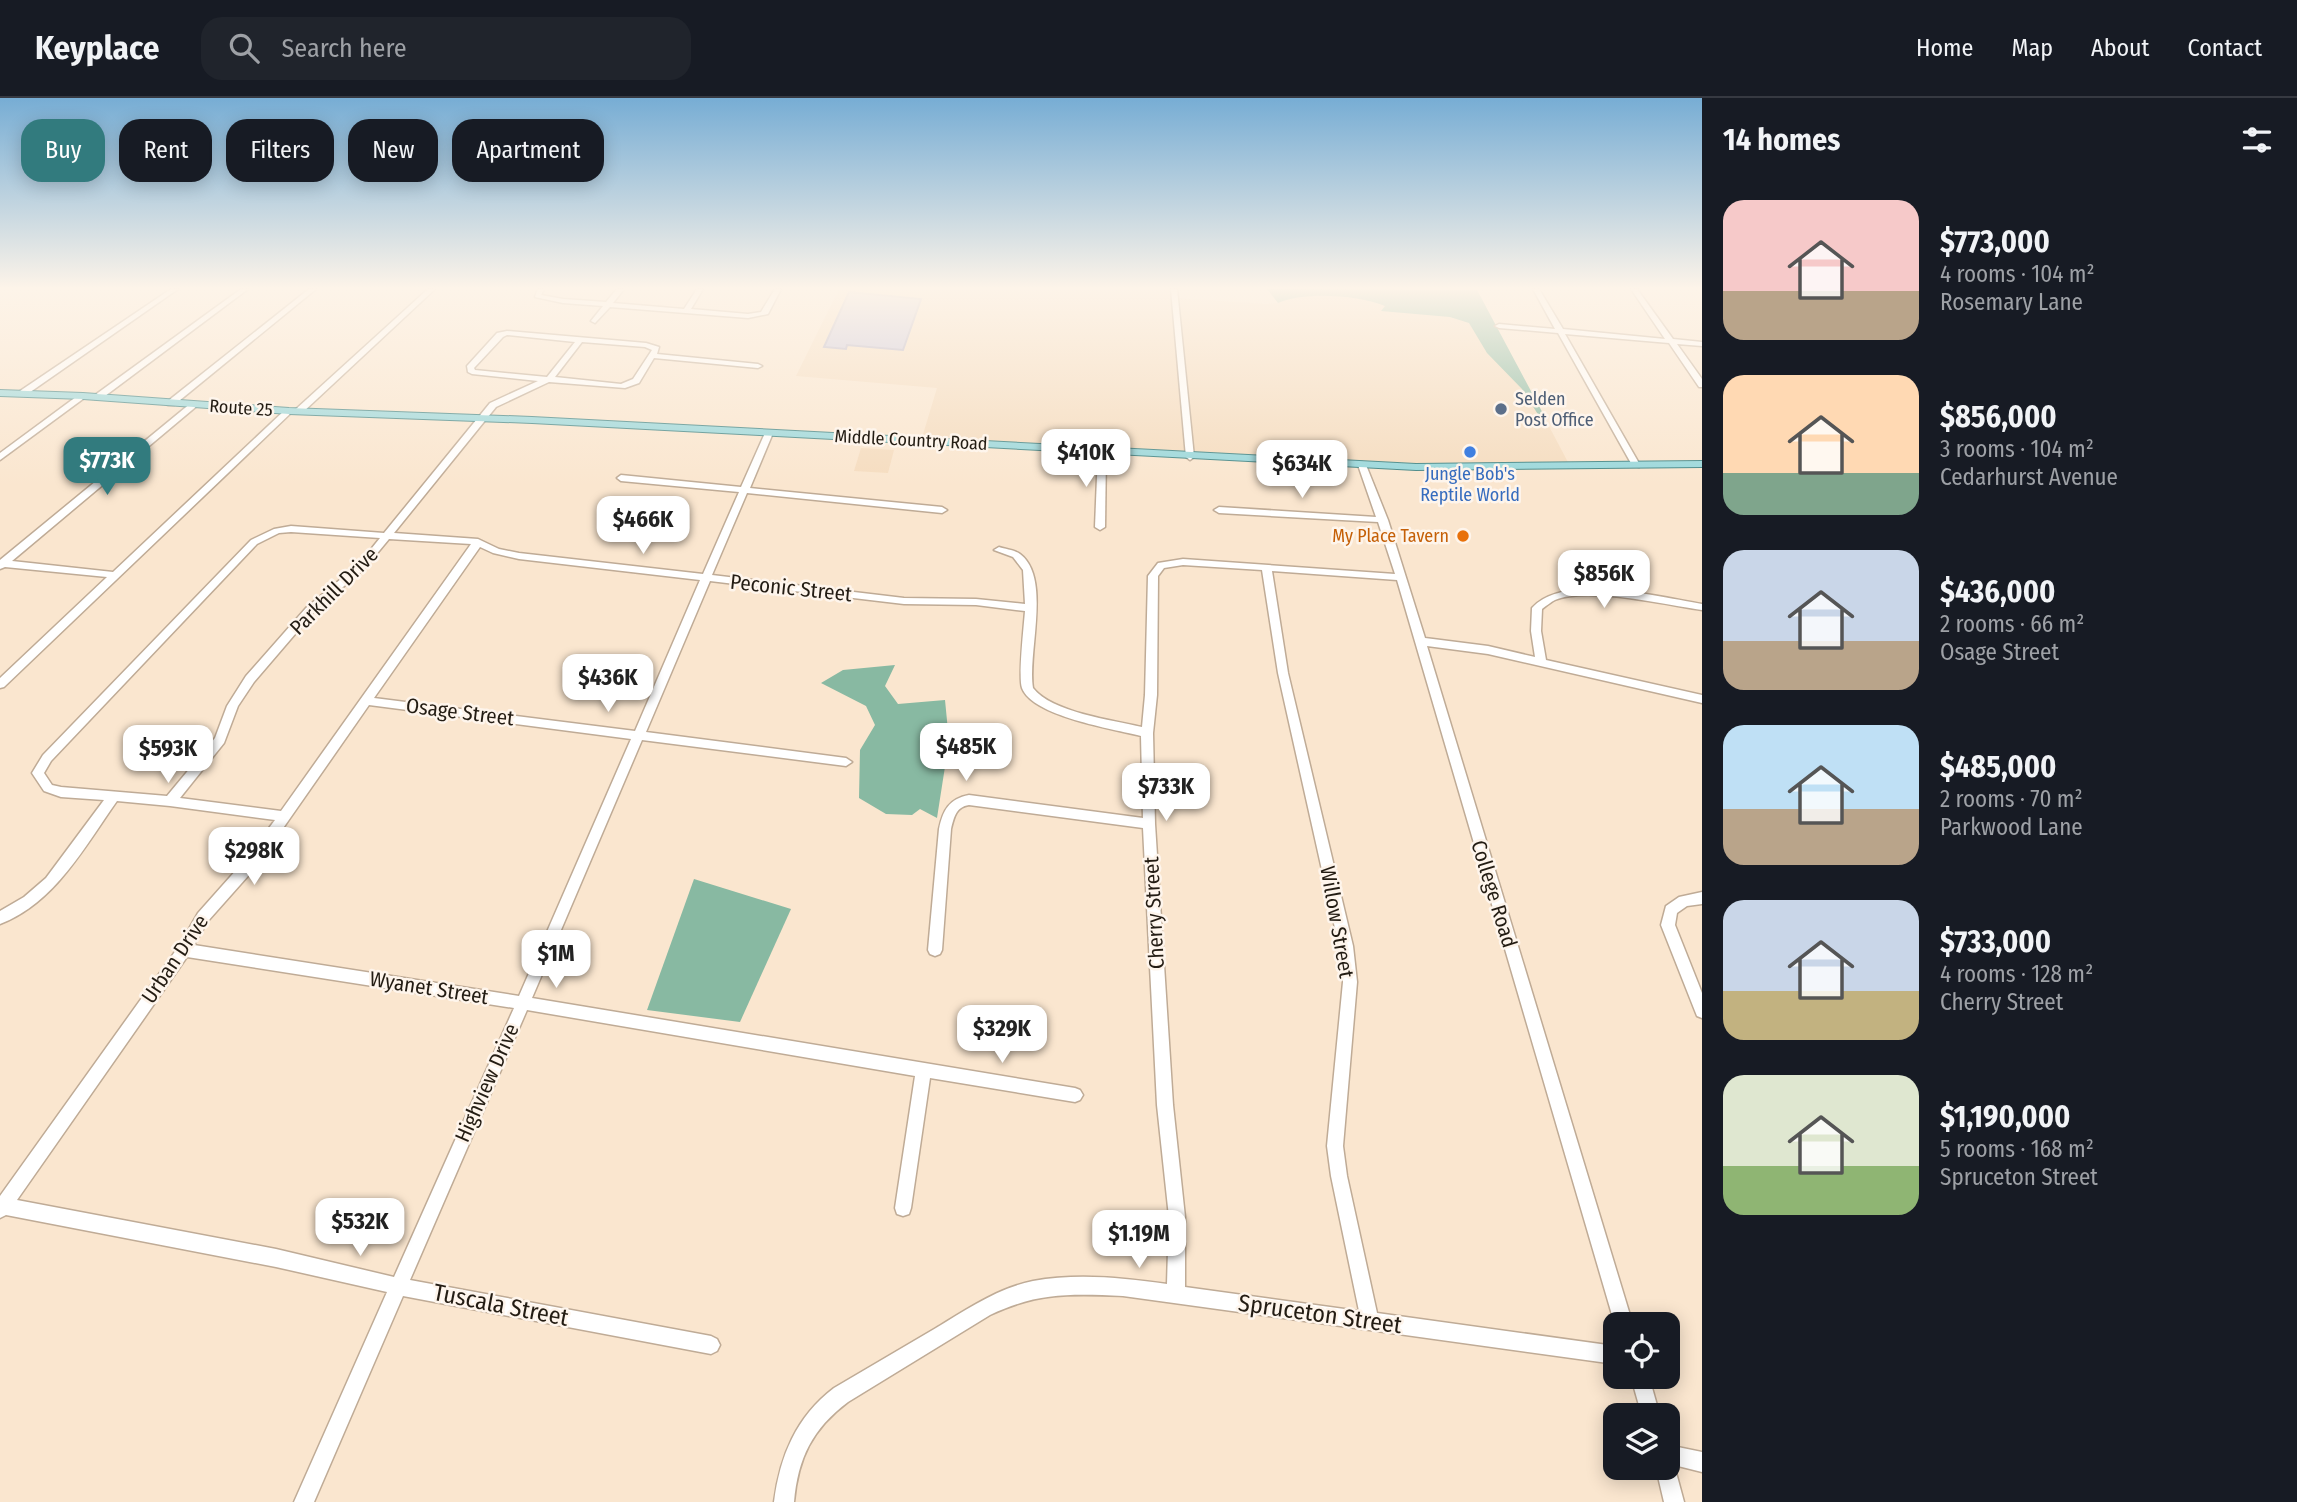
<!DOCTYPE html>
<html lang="en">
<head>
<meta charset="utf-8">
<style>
	:root { --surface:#171b24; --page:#20242c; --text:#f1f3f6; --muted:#9ea1a6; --line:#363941; --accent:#327b7e }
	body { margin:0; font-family:"Fira Sans Condensed",sans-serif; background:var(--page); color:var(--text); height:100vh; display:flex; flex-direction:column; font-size:26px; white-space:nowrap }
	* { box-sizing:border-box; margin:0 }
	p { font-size:23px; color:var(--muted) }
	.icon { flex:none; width:38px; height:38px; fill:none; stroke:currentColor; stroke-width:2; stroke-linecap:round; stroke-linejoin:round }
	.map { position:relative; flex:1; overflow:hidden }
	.side { display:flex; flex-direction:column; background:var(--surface); width:595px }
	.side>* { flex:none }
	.guide { position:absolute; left:21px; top:21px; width:665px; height:63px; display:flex; gap:14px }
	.buttons { position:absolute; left:1603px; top:1214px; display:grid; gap:14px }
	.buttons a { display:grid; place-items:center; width:77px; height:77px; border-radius:14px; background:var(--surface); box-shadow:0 4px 18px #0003; font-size:35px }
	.price { position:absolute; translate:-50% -60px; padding:0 16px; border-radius:14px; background:#fff; color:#222; font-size:23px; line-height:46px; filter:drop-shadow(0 2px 4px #0008) }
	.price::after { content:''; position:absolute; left:50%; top:42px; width:21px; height:16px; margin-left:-10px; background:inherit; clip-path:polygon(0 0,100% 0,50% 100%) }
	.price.on { background:var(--accent); color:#fff }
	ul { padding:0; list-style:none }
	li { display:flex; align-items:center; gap:21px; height:175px; padding:0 21px }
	li span { display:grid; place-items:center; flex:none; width:196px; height:140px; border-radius:21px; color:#555 }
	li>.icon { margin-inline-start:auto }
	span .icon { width:84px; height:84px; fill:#fffc; stroke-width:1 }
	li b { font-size:30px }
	h2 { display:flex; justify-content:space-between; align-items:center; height:84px; padding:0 21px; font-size:30px }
	.tag { padding:0 24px; border-radius:21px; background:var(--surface); box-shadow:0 4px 18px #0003; font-size:24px; line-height:63px }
	.tag.on { background:var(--accent); color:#fff }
	header { display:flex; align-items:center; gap:42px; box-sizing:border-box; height:98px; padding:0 35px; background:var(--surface); border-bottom:2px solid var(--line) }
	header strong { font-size:33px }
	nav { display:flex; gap:38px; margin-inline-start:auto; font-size:24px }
	.search { width:490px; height:63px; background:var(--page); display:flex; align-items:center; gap:18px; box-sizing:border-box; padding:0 24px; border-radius:21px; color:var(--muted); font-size:26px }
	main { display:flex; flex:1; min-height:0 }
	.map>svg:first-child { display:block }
	.built { fill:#f5dcbf }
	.forest { fill:#88b9a2 }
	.building { fill:#c4c3de; stroke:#acabc6; stroke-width:2 }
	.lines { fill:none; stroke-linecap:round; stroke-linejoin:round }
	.minor-casing { stroke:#bfab96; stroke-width:3 }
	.major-casing { stroke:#428585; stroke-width:2 }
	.minor { fill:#fff; fill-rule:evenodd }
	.major { fill:#98d7db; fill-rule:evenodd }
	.service-dot { fill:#5c6f8a; stroke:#fef5ec; stroke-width:2.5 }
	.shop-dot { fill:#3f7fe0; stroke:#fef5ec; stroke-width:2.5 }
	.food-dot { fill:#e8710a; stroke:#fef5ec; stroke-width:2.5 }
	.labels { text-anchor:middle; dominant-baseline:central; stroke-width:5; stroke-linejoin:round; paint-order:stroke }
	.far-service-label { font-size:18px; fill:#4e5e75; stroke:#fef5ec; text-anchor:start }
	.far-street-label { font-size:18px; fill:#231c13; stroke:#fef5ec }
	.far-shop-label { font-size:18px; fill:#366cbe; stroke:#fef5ec }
	.far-food-label { font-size:18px; fill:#c56008; stroke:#fef5ec; text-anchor:end }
	.street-label { font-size:21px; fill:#231c13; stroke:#fef5ec }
	.near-street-label { font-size:24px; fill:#231c13; stroke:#fef5ec }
</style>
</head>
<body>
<header>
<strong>Keyplace</strong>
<div class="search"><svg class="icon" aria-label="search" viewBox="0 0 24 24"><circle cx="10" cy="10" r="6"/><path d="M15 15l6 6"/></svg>Search here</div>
<nav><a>Home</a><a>Map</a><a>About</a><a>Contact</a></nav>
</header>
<main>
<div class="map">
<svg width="1702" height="1404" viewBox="0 0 1702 1404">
	<rect width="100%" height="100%" fill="#fae6cf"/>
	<g class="built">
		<path d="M839 191H1174L1175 200 1267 206 1278 205 1275 191 1477 192 1570 368 1416 369 921 343 937 290 796 278Z"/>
		<path d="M861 350 894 352 888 375 854 373Z"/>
	</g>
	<g class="forest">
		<path d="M1267 191 1477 192 1547 323 1539 318 1522 291 1487 255 1469 225 1450 219 1381 213 1385 208C1359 197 1304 193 1278 205Z"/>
		<path d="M895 567 885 588 898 606 945 602 949 643 937 720 920 711 912 717 886 716 859 700 860 652 875 627 866 608 821 585 843 572Z"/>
		<path d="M694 781 791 811 740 924 647 912Z"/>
	</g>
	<path class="building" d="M849 194 921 201 903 252 847 247 846 251 824 249Z"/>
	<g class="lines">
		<defs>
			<g id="minor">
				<path d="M171 191H178L26 297H20V293Z"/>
				<path d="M241 191H248L101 301H95V297Z"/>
				<path d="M309 191H316L174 307H168V303Z"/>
				<path d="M428 191H435L302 315H296V311Z"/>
				<path d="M538 191H544L541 197 563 201 606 204 617 191H624L613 205 684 211 697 191H703L691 211 748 216 761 214 775 191H781L768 216 748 220 610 209 595 225 591 223 603 208 563 205 535 199Z"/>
				<path d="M1171 191H1177L1194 359 1190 362 1186 359Z"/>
				<path d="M1533 191H1539L1563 231 1665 241 1631 191H1637L1673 241 1702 244V248L1677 246 1702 281V289H1699L1669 245 1565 236 1640 367 1639 369 1632 367 1558 235 1499 230 1495 228 1499 226 1555 231Z"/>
				<path d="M507 233 646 245 659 249 657 256 758 266 762 268 758 270 654 260 639 285 625 290 549 284 496 309 394 435 478 441 499 451 519 455 703 476 739 394 621 383 617 380 621 377 741 389 765 335 772 333 773 335 750 390 942 409 947 412 942 415 747 395 712 477 904 500 976 501 1025 506 1023 472 1013 459 994 452 999 449C1005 451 1015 452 1020 456 1052 480 1027 555 1033 590 1051 614 1112 622 1142 629L1145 597 1148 478 1158 465 1183 461 1395 476 1378 424 1219 415 1214 412 1219 409 1376 419 1358 367 1362 364 1366 367 1388 422 1425 540 1488 548 1535 559 1531 533 1532 510C1564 474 1659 499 1702 506V512C1667 507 1587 488 1555 502 1551 504 1546 508 1542 511L1541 533 1546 562 1702 597V605L1488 556 1427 548 1633 1227H1615L1397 482 1272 473 1288 575 1353 848 1357 884 1343 1048 1347 1078 1377 1215 1615 1248V1266L1123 1198C1072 1196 1038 1194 990 1217L848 1304C812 1331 798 1360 794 1404H774C780 1358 796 1319 834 1290 868 1270 902 1250 936 1230 967 1211 998 1190 1033 1183 1078 1175 1123 1180 1167 1186L1169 1119 1157 1007 1143 730 969 707C956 709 954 719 951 731L942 852 940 856 935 858 930 856 928 852 939 731C943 712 949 701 969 697L1143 720 1141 638C1113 631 1032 618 1022 590 1018 580 1024 527 1025 513L976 507 904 506 710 483 646 634 846 660 852 664 846 668 642 642 532 900 1075 990 1080 992 1083 997 1080 1002 1075 1004 930 980 911 1110 909 1116 903 1118 897 1116 895 1110 915 978 527 912 410 1182 711 1238 717 1241 720 1247 717 1253 711 1256 403 1198 314 1404H294L387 1194 276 1169 6 1117 0 1120V1098L179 848 198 815 246 761 275 722 170 708 117 703C85 748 55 805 0 826V813L24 799 46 780 104 702 61 699 44 693 32 675 43 657 251 442 274 431 291 428 384 435 490 305 538 283 472 276 468 274 467 268 497 235ZM507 237 575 244 547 279 475 272 474 270 503 239ZM582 244 645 249 652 252 633 281 621 286 555 279ZM291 434 380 440 359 466 306 510 246 578 227 608 215 640 167 698 61 689 52 687 44 675 51 663 257 446 279 435ZM389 441 471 446 281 713 180 700 224 645 238 608 254 584 314 514 365 470ZM480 449 493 455 519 461 700 482 635 633 374 600ZM1183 467 1262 472 1278 575 1339 848 1343 884 1327 1048 1331 1078 1359 1213 1185 1189V1119L1173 1007 1155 726 1153 635 1157 597 1158 478 1164 470ZM369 607 631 641 519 898 194 847 208 823 256 769ZM187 859 514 910 394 1179 276 1151 17 1102Z"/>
				<path d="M80 296 87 298 0 362V355Z"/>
				<path d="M191 305 198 307 12 463 113 474 286 311 293 313 4 589 0 590V580L107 479 5 469 0 471V462Z"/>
				<path d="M1102 351 1106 354 1105 429 1100 432 1095 429 1098 354Z"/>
				<path d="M1702 794V806L1687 808 1677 815 1675 827 1702 895V920L1697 918 1695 913 1661 827 1666 808 1679 799Z"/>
				<path d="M1631 1279H1649L1660 1318H1642Z"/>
				<path d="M1668 1347 1702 1354V1374L1674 1367 1684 1404H1664L1656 1370H1668Z"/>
			</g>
			<path id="major" d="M0 292 83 295 289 310 532 319 1416 366 1702 363V369L1416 372 532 325 289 316 83 301 0 298Z"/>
		</defs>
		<use href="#minor" class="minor-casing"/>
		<use href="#major" class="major-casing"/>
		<use href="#minor" class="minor"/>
		<use href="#major" class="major"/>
	</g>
	<linearGradient id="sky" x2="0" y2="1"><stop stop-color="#77add4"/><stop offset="0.49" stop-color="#fdf4e9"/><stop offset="1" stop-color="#fdf4e9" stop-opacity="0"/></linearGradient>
	<rect width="1702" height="388" fill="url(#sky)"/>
	<circle class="service-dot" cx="1501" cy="311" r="7"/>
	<circle class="shop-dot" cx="1470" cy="354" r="7"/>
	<circle class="food-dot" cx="1463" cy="438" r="7"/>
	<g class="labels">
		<g class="far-service-label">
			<text x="1515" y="301">Selden<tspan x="1515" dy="21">Post Office</tspan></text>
		</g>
		<g class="far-street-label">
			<text transform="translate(241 310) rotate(4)">Route 25</text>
			<text transform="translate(911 342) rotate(3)">Middle Country Road</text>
		</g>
		<g class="far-shop-label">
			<text x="1470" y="376">Jungle Bob's<tspan x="1470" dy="21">Reptile World</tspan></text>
		</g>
		<g class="far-food-label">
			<text x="1449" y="438">My Place Tavern</text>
		</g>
		<g class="street-label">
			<text transform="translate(791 490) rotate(6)">Peconic Street</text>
			<text transform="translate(334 493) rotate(-45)">Parkhill Drive</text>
			<text transform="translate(460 614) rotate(7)">Osage Street</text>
			<text transform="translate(1494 796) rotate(73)">College Road</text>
			<text transform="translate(1154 815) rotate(-93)">Cherry Street</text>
			<text transform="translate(1337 824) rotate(80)">Willow Street</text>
			<text transform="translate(175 861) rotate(-56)">Urban Drive</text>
			<text transform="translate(429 890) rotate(9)">Wyanet Street</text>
			<text transform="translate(487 985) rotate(-66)">Highview Drive</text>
		</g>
		<g class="near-street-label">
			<text transform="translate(501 1207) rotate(11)">Tuscala Street</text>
			<text transform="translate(1320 1216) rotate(8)">Spruceton Street</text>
		</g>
	</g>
</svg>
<div class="buttons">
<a><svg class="icon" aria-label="locate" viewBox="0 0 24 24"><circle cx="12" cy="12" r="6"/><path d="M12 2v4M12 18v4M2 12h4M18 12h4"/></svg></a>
<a><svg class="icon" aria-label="layers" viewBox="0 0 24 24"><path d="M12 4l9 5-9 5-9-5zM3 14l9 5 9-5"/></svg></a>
</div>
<b class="price" style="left:1086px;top:391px">$410K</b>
<b class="price on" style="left:107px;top:399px">$773K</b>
<b class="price" style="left:1302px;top:402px">$634K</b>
<b class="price" style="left:643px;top:458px">$466K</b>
<b class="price" style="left:1604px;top:512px">$856K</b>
<b class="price" style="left:608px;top:616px">$436K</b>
<b class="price" style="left:966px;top:685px">$485K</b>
<b class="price" style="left:168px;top:687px">$593K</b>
<b class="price" style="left:1166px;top:725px">$733K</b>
<b class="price" style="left:254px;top:789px">$298K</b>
<b class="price" style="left:556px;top:892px">$1M</b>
<b class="price" style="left:1002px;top:967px">$329K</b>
<b class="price" style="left:360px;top:1160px">$532K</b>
<b class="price" style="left:1139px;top:1172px">$1.19M</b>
<div class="guide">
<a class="tag on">Buy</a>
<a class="tag">Rent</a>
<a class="tag">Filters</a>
<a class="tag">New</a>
<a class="tag">Apartment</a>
</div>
</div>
<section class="side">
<h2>14 homes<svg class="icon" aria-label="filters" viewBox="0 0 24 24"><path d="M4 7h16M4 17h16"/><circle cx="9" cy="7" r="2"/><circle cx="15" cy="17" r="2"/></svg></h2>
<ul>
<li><span style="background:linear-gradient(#f6c9c9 65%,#b9a48a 0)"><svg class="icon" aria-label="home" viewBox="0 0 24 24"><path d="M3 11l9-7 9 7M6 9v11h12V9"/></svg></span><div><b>$773,000</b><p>4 rooms · 104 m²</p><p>Rosemary Lane</p></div></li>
<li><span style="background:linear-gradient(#ffd9b3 70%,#7fa58c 0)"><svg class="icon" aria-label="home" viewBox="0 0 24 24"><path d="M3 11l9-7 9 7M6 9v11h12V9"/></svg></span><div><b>$856,000</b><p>3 rooms · 104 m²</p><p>Cedarhurst Avenue</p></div></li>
<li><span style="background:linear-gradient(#c9d6e8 65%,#b9a48a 0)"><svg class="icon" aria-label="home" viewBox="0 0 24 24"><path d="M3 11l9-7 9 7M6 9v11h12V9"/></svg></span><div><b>$436,000</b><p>2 rooms · 66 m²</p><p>Osage Street</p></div></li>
<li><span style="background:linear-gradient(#bfe0f5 60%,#b9a48a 0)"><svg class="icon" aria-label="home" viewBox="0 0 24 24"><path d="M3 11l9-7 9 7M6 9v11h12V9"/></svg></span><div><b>$485,000</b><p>2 rooms · 70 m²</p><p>Parkwood Lane</p></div></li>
<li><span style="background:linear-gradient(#c9d6e8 65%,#c2b280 0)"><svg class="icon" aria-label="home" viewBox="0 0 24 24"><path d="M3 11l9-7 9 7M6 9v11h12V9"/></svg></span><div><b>$733,000</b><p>4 rooms · 128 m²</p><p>Cherry Street</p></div></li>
<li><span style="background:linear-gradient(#dfe7d0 65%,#8fb573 0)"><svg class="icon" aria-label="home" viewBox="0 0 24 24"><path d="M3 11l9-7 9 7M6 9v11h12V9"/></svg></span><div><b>$1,190,000</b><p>5 rooms · 168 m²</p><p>Spruceton Street</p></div></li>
</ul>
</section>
</main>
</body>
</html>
